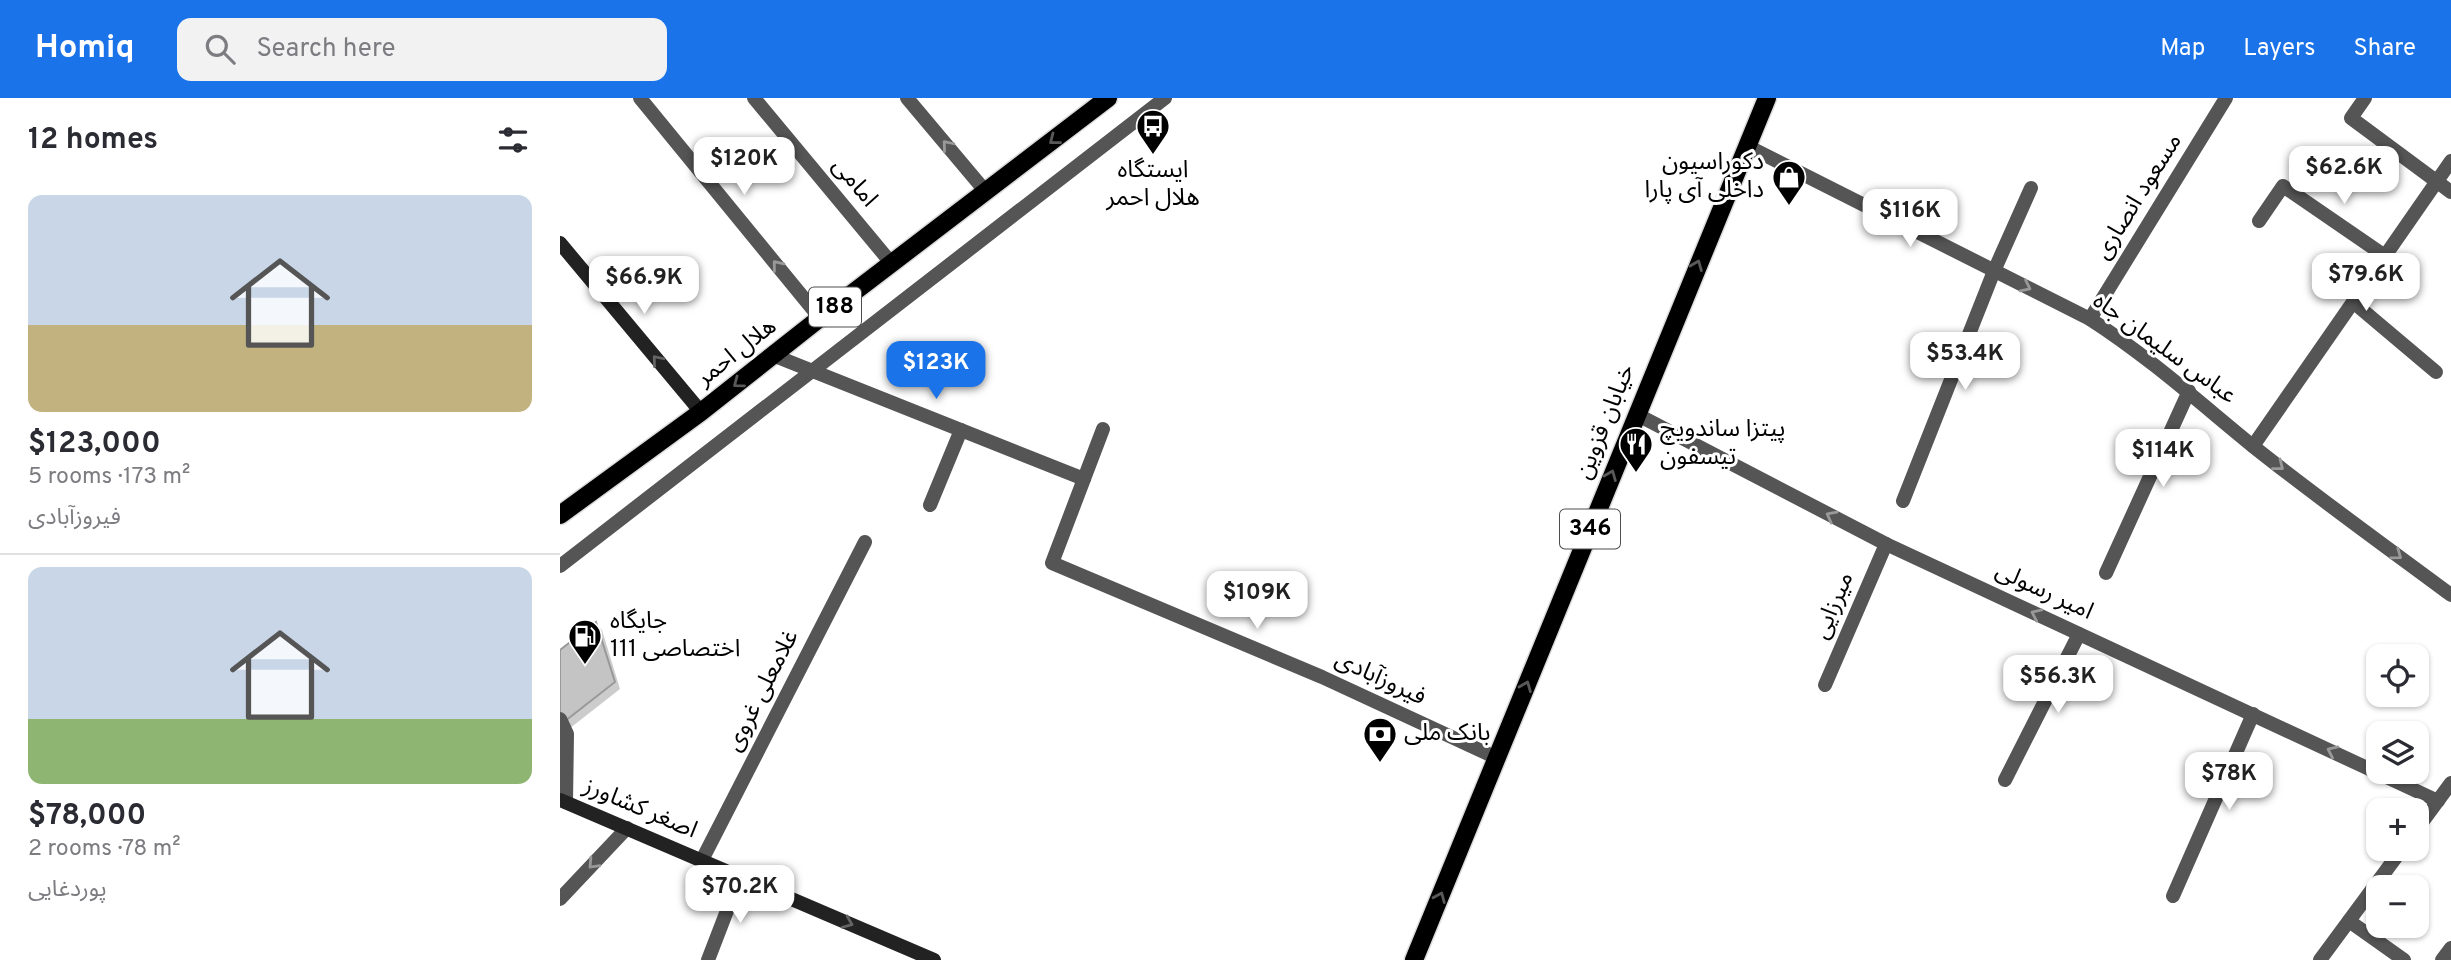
<!DOCTYPE html>
<html lang="en">
<head>
<meta charset="utf-8">
<style>
	:root { --surface:#fff; --page:#f2f2f3; --text:#2b2b33; --muted:#7c7c81; --line:#e1e1e2; --accent:#1a73e8 }
	body { margin:0; font-family:Overpass,"Noto Sans Arabic",sans-serif; background:var(--page); color:var(--text); height:100vh; display:flex; flex-direction:column; font-size:26px; white-space:nowrap }
	* { box-sizing:border-box; margin:0 }
	p { font-size:23px; color:var(--muted) }
	.icon { flex:none; width:38px; height:38px; fill:none; stroke:currentColor; stroke-width:2; stroke-linecap:round; stroke-linejoin:round }
	.map { position:relative; flex:1; overflow:hidden }
	.sheet { display:flex; flex-direction:column; background:var(--surface); width:560px }
	.sheet>* { flex:none }
	.buttons { position:absolute; left:1806px; top:546px; display:grid; gap:14px }
	.buttons a { display:grid; place-items:center; width:63px; height:63px; border-radius:14px; background:var(--surface); box-shadow:0 2px 5px #0004; font-size:35px }
	.price { position:absolute; translate:-50% -60px; padding:0 16px; border-radius:14px; background:#fff; color:#222; font-size:23px; line-height:46px; filter:drop-shadow(0 2px 4px #0008) }
	.price::after { content:''; position:absolute; left:50%; top:42px; width:21px; height:16px; margin-left:-10px; background:inherit; clip-path:polygon(0 0,100% 0,50% 100%) }
	.price.selected { background:var(--accent); color:#fff }
	ul { padding:0; list-style:none }
	li { display:grid; align-content:center; gap:14px; height:371px; padding:0 28px }
	li+li { border-top:2px solid var(--line) }
	li span { display:grid; place-items:center; height:217px; border-radius:14px; color:#555 }
	li>.icon { margin-inline-start:auto }
	span .icon { width:126px; height:126px; fill:#fffc; stroke-width:1 }
	li b { font-size:30px }
	h2 { display:flex; justify-content:space-between; align-items:center; height:84px; padding:0 28px; font-size:30px }
	header { display:flex; align-items:center; gap:42px; box-sizing:border-box; height:98px; padding:0 35px; background:var(--accent); color:#fff }
	header strong { font-size:33px }
	nav { display:flex; gap:38px; margin-inline-start:auto; font-size:24px }
	.search { width:490px; height:63px; background:var(--page); display:flex; align-items:center; gap:18px; box-sizing:border-box; padding:0 24px; border-radius:14px; color:var(--muted); font-size:26px }
	main { display:flex; flex:1; min-height:0 }
	.map>svg:first-child { display:block }
	.shadow { fill:#0003 }
	.building { fill:#c4c4c4; stroke:#999; stroke-width:2 }
	.lines { fill:none; stroke-linecap:round; stroke-linejoin:round }
	.primary-casing { stroke:#dbdbdb; stroke-width:21 }
	.lane { stroke:#555; stroke-width:14 }
	.street { stroke:#555; stroke-width:14 }
	.secondary { stroke:#222; stroke-width:14 }
	.primary { stroke:#000; stroke-width:18 }
	.oneway { stroke:#595959 }
	.oneway2 { stroke:#999 }
	.oneway3 { stroke:#646464 }
	.labels { text-anchor:middle; dominant-baseline:central; stroke-width:6; stroke-linejoin:round; paint-order:stroke }
	.shield { fill:#fff; stroke:#4c4c4c; stroke-width:2 }
	.shield-label { font-size:23px; font-weight:bold; fill:#000 }
	.poi-label { font-size:24px; fill:#000; stroke:#fff; text-anchor:start }
	.street-label { font-size:24px; fill:#000; stroke:#fff }
</style>
</head>
<body>
<header>
<strong>Homiq</strong>
<div class="search"><svg class="icon" aria-label="search" viewBox="0 0 24 24"><circle cx="10" cy="10" r="6"/><path d="M15 15l6 6"/></svg>Search here</div>
<nav><a>Map</a><a>Layers</a><a>Share</a></nav>
</header>
<main>
<section class="sheet">
<h2>12 homes<svg class="icon" aria-label="filters" viewBox="0 0 24 24"><path d="M4 7h16M4 17h16"/><circle cx="9" cy="7" r="2"/><circle cx="15" cy="17" r="2"/></svg></h2>
<ul>
<li><span style="background:linear-gradient(#c9d6e8 60%,#c2b280 0)"><svg class="icon" aria-label="home" viewBox="0 0 24 24"><path d="M3 11l9-7 9 7M6 9v11h12V9"/></svg></span><div><b>$123,000</b><p>5 rooms · 173 m²</p><p>فیروزآبادی</p></div></li>
<li><span style="background:linear-gradient(#c9d6e8 70%,#8fb573 0)"><svg class="icon" aria-label="home" viewBox="0 0 24 24"><path d="M3 11l9-7 9 7M6 9v11h12V9"/></svg></span><div><b>$78,000</b><p>2 rooms · 78 m²</p><p>پوردغایی</p></div></li>
</ul>
</section>
<div class="map">
<svg width="1891" height="862" viewBox="0 0 1891 862">
	<rect width="100%" height="100%" fill="#fff"/>
	<path class="shadow" d="M36 526 42 532 60 591 0 638V554Z"/>
	<path class="building" d="M36 524 55 584 0 627V552Z"/>
	<g class="lines">
		<defs>
			<g id="primary">
				<path d="M0 417 141 314 260 220 548 0"/>
				<path d="M854 862 1207 0"/>
			</g>
		</defs>
		<use href="#primary" class="primary-casing"/>
		<g class="lane">
			<path d="M0 468 605 0"/>
			<path d="M0 621 7 636 6 704"/>
		</g>
		<g class="street">
			<path d="M80 0 260 220"/>
			<path d="M194 0 332 166"/>
			<path d="M347 0 426 94"/>
			<path d="M1805 0 1791 20 1891 94"/>
			<path d="M1187 48 1530 221C1589 259 1640 305 1694 349 1758 400 1825 448 1891 497"/>
			<path d="M1699 123 1723 88 1825 158"/>
			<path d="M1793 204 1876 274"/>
			<path d="M1530 221 1666 0"/>
			<path d="M215 258 524 381"/>
			<path d="M1076 316 1326 446 1878 703"/>
			<path d="M543 331 492 465 762 579 937 660"/>
			<path d="M1693 348 1891 63"/>
			<path d="M1343 403 1434 173 1471 90"/>
			<path d="M370 407 401 332"/>
			<path d="M1546 475 1629 293"/>
			<path d="M1265 587 1326 446"/>
			<path d="M1445 682 1519 536"/>
			<path d="M1857 731 1891 685"/>
			<path d="M142 762 305 444"/>
			<path d="M1613 798 1693 616"/>
			<path d="M0 801 67 730"/>
			<path d="M1789 823 1844 862"/>
			<path d="M148 862 180 779"/>
			<path d="M1760 862 1842 751"/>
			<path d="M1882 862 1891 850"/>
		</g>
		<g class="secondary">
			<path d="M0 145 141 314"/>
			<path d="M0 702 374 862"/>
		</g>
		<use href="#primary" class="primary"/>
	</g>
	<defs><path id="oneway-chevron" d="M-2-3.5L2.5 0L-2 3.5" fill="none" stroke-width="1.6" stroke-linecap="round" stroke-linejoin="round" transform="scale(1.75)"/></defs>
	<g class="oneway">
		<use href="#oneway-chevron" transform="translate(494 42) rotate(142)"/>
		<use href="#oneway-chevron" transform="translate(1137 167) rotate(-68)"/>
		<use href="#oneway-chevron" transform="translate(178 285) rotate(143)"/>
		<use href="#oneway-chevron" transform="translate(1051 377) rotate(-68)"/>
		<use href="#oneway-chevron" transform="translate(966 588) rotate(-68)"/>
		<use href="#oneway-chevron" transform="translate(880 799) rotate(-67)"/>
	</g>
	<g class="oneway2">
		<use href="#oneway-chevron" transform="translate(387 47) rotate(-130)"/>
		<use href="#oneway-chevron" transform="translate(217 167) rotate(-129)"/>
		<use href="#oneway-chevron" transform="translate(1466 189) rotate(26)"/>
		<use href="#oneway-chevron" transform="translate(1719 368) rotate(38)"/>
		<use href="#oneway-chevron" transform="translate(1271 418) rotate(-152)"/>
		<use href="#oneway-chevron" transform="translate(1837 457) rotate(36)"/>
		<use href="#oneway-chevron" transform="translate(1476 516) rotate(-155)"/>
		<use href="#oneway-chevron" transform="translate(1772 653) rotate(-155)"/>
		<use href="#oneway-chevron" transform="translate(33 766) rotate(133)"/>
	</g>
	<g class="oneway3">
		<use href="#oneway-chevron" transform="translate(97 262) rotate(-130)"/>
		<use href="#oneway-chevron" transform="translate(288 825) rotate(23)"/>
	</g>
	<defs>
		<symbol id="bus-pin" viewBox="-11 -11 22 30"><path d="M0 17L-7.5 6A9.5 9.5 0 1 1 7.5 6Z" fill="#000" stroke="#fff"/><path d="M-5-6H5V4H4V6H2V4H-2V6H-4V4H-5ZM-3.5-4V0h7V-4ZM-3.5 1.2v1.5H-2V1.2ZM2 1.2v1.5H3.5V1.2Z" fill="#fff"/></symbol>
		<symbol id="shop-pin" viewBox="-11 -11 22 30"><path d="M0 17L-7.5 6A9.5 9.5 0 1 1 7.5 6Z" fill="#000" stroke="#fff"/><path d="M-5-2.5h2.3a2.7 3.5 0 0 1 5.4 0H5L5.5 6h-11ZM-1.5-2.5h3a1.5 2.3 0 0 0-3 0Z" fill="#fff"/></symbol>
		<symbol id="restaurant-pin" viewBox="-11 -11 22 30"><path d="M0 17L-7.5 6A9.5 9.5 0 1 1 7.5 6Z" fill="#000" stroke="#fff"/><path d="M-5-6h1v4h1v-4h1v4h1v-4h1v5L-1.5 .5V6h-2V.5L-5-1ZM5-6V6H3V1.5H1.5Q1.5-4 5-6Z" fill="#fff"/></symbol>
		<symbol id="fuel-pin" viewBox="-11 -11 22 30"><path d="M0 17L-7.5 6A9.5 9.5 0 1 1 7.5 6Z" fill="#000" stroke="#fff"/><path d="M-5.5-6h7V0h2V4h1.3V-2.5L3-4.5l.8-.8L6-3V5H2.5V1h-1V6h-7ZM-4.2-4.7v3.2H.2V-4.7Z" fill="#fff"/></symbol>
		<symbol id="bank-pin" viewBox="-11 -11 22 30"><path d="M0 17L-7.5 6A9.5 9.5 0 1 1 7.5 6Z" fill="#000" stroke="#fff"/><path d="M-6-4H6V4H-6ZM0-2.3a2.3 2.3 0 1 0 0 4.6a2.3 2.3 0 1 0 0-4.6Z" fill="#fff"/></symbol>
	</defs>
	<g fill-rule="evenodd">
		<use href="#bus-pin" x="574" y="9" width="38" height="52"/>
		<use href="#shop-pin" x="1210" y="60" width="38" height="52"/>
		<use href="#restaurant-pin" x="1057" y="327" width="38" height="52"/>
		<use href="#fuel-pin" x="6" y="519" width="38" height="52"/>
		<use href="#bank-pin" x="801" y="617" width="38" height="52"/>
	</g>
	<g class="labels">
		<g class="shield">
			<rect x="249" y="189.5" width="52" height="39" rx="5"/>
			<rect x="1000" y="411.5" width="60" height="39" rx="5"/>
		</g>
		<g class="shield-label">
			<text x="275" y="209">188</text>
			<text x="1030" y="431">346</text>
		</g>
		<g class="poi-label">
			<text x="1204" y="65" text-anchor="end">دکوراسیون<tspan x="1204" dy="28">داخلی آی پارا</tspan></text>
			<text x="593" y="73" text-anchor="middle">ایستگاه<tspan x="593" dy="28">هلال احمر</tspan></text>
			<text x="1100" y="332">پیتزا ساندویچ<tspan x="1100" dy="28">تیسفون</tspan></text>
			<text x="50" y="524">جایگاه<tspan x="50" dy="28">اختصاصی 111</tspan></text>
			<text x="844" y="636">بانک ملی</text>
		</g>
		<g class="street-label">
			<text transform="translate(294 85) rotate(50)">امامی</text>
			<text transform="translate(1579 99) rotate(-58)">مسعود انصاری</text>
			<text transform="translate(1604 251) rotate(36)">عباس سلیمان جاه</text>
			<text transform="translate(177 255) rotate(-38)">هلال احمر</text>
			<text transform="translate(1046 324) rotate(-68)">خیابان قزوین</text>
			<text transform="translate(1484 494) rotate(25)">امیر رسولی</text>
			<text transform="translate(1274 508) rotate(-67)">میرزایی</text>
			<text transform="translate(820 581) rotate(25)">فیروزآبادی</text>
			<text transform="translate(203 593) rotate(-63)">غلامعلی غروی</text>
			<text transform="translate(80 711) rotate(23)">اصغر کشاورز</text>
		</g>
	</g>
</svg>
<div class="buttons">
<a><svg class="icon" aria-label="locate" viewBox="0 0 24 24"><circle cx="12" cy="12" r="6"/><path d="M12 2v4M12 18v4M2 12h4M18 12h4"/></svg></a>
<a><svg class="icon" aria-label="layers" viewBox="0 0 24 24"><path d="M12 4l9 5-9 5-9-5zM3 14l9 5 9-5"/></svg></a>
<a>+</a>
<a>−</a>
</div>
<b class="price" style="left:184px;top:99px">$120K</b>
<b class="price" style="left:1784px;top:108px">$62.6K</b>
<b class="price" style="left:1350px;top:151px">$116K</b>
<b class="price" style="left:1806px;top:215px">$79.6K</b>
<b class="price" style="left:84px;top:218px">$66.9K</b>
<b class="price" style="left:1405px;top:294px">$53.4K</b>
<b class="price selected" style="left:376px;top:303px">$123K</b>
<b class="price" style="left:1603px;top:391px">$114K</b>
<b class="price" style="left:697px;top:533px">$109K</b>
<b class="price" style="left:1498px;top:617px">$56.3K</b>
<b class="price" style="left:1669px;top:714px">$78K</b>
<b class="price" style="left:180px;top:827px">$70.2K</b>
</div>
</main>
</body>
</html>
